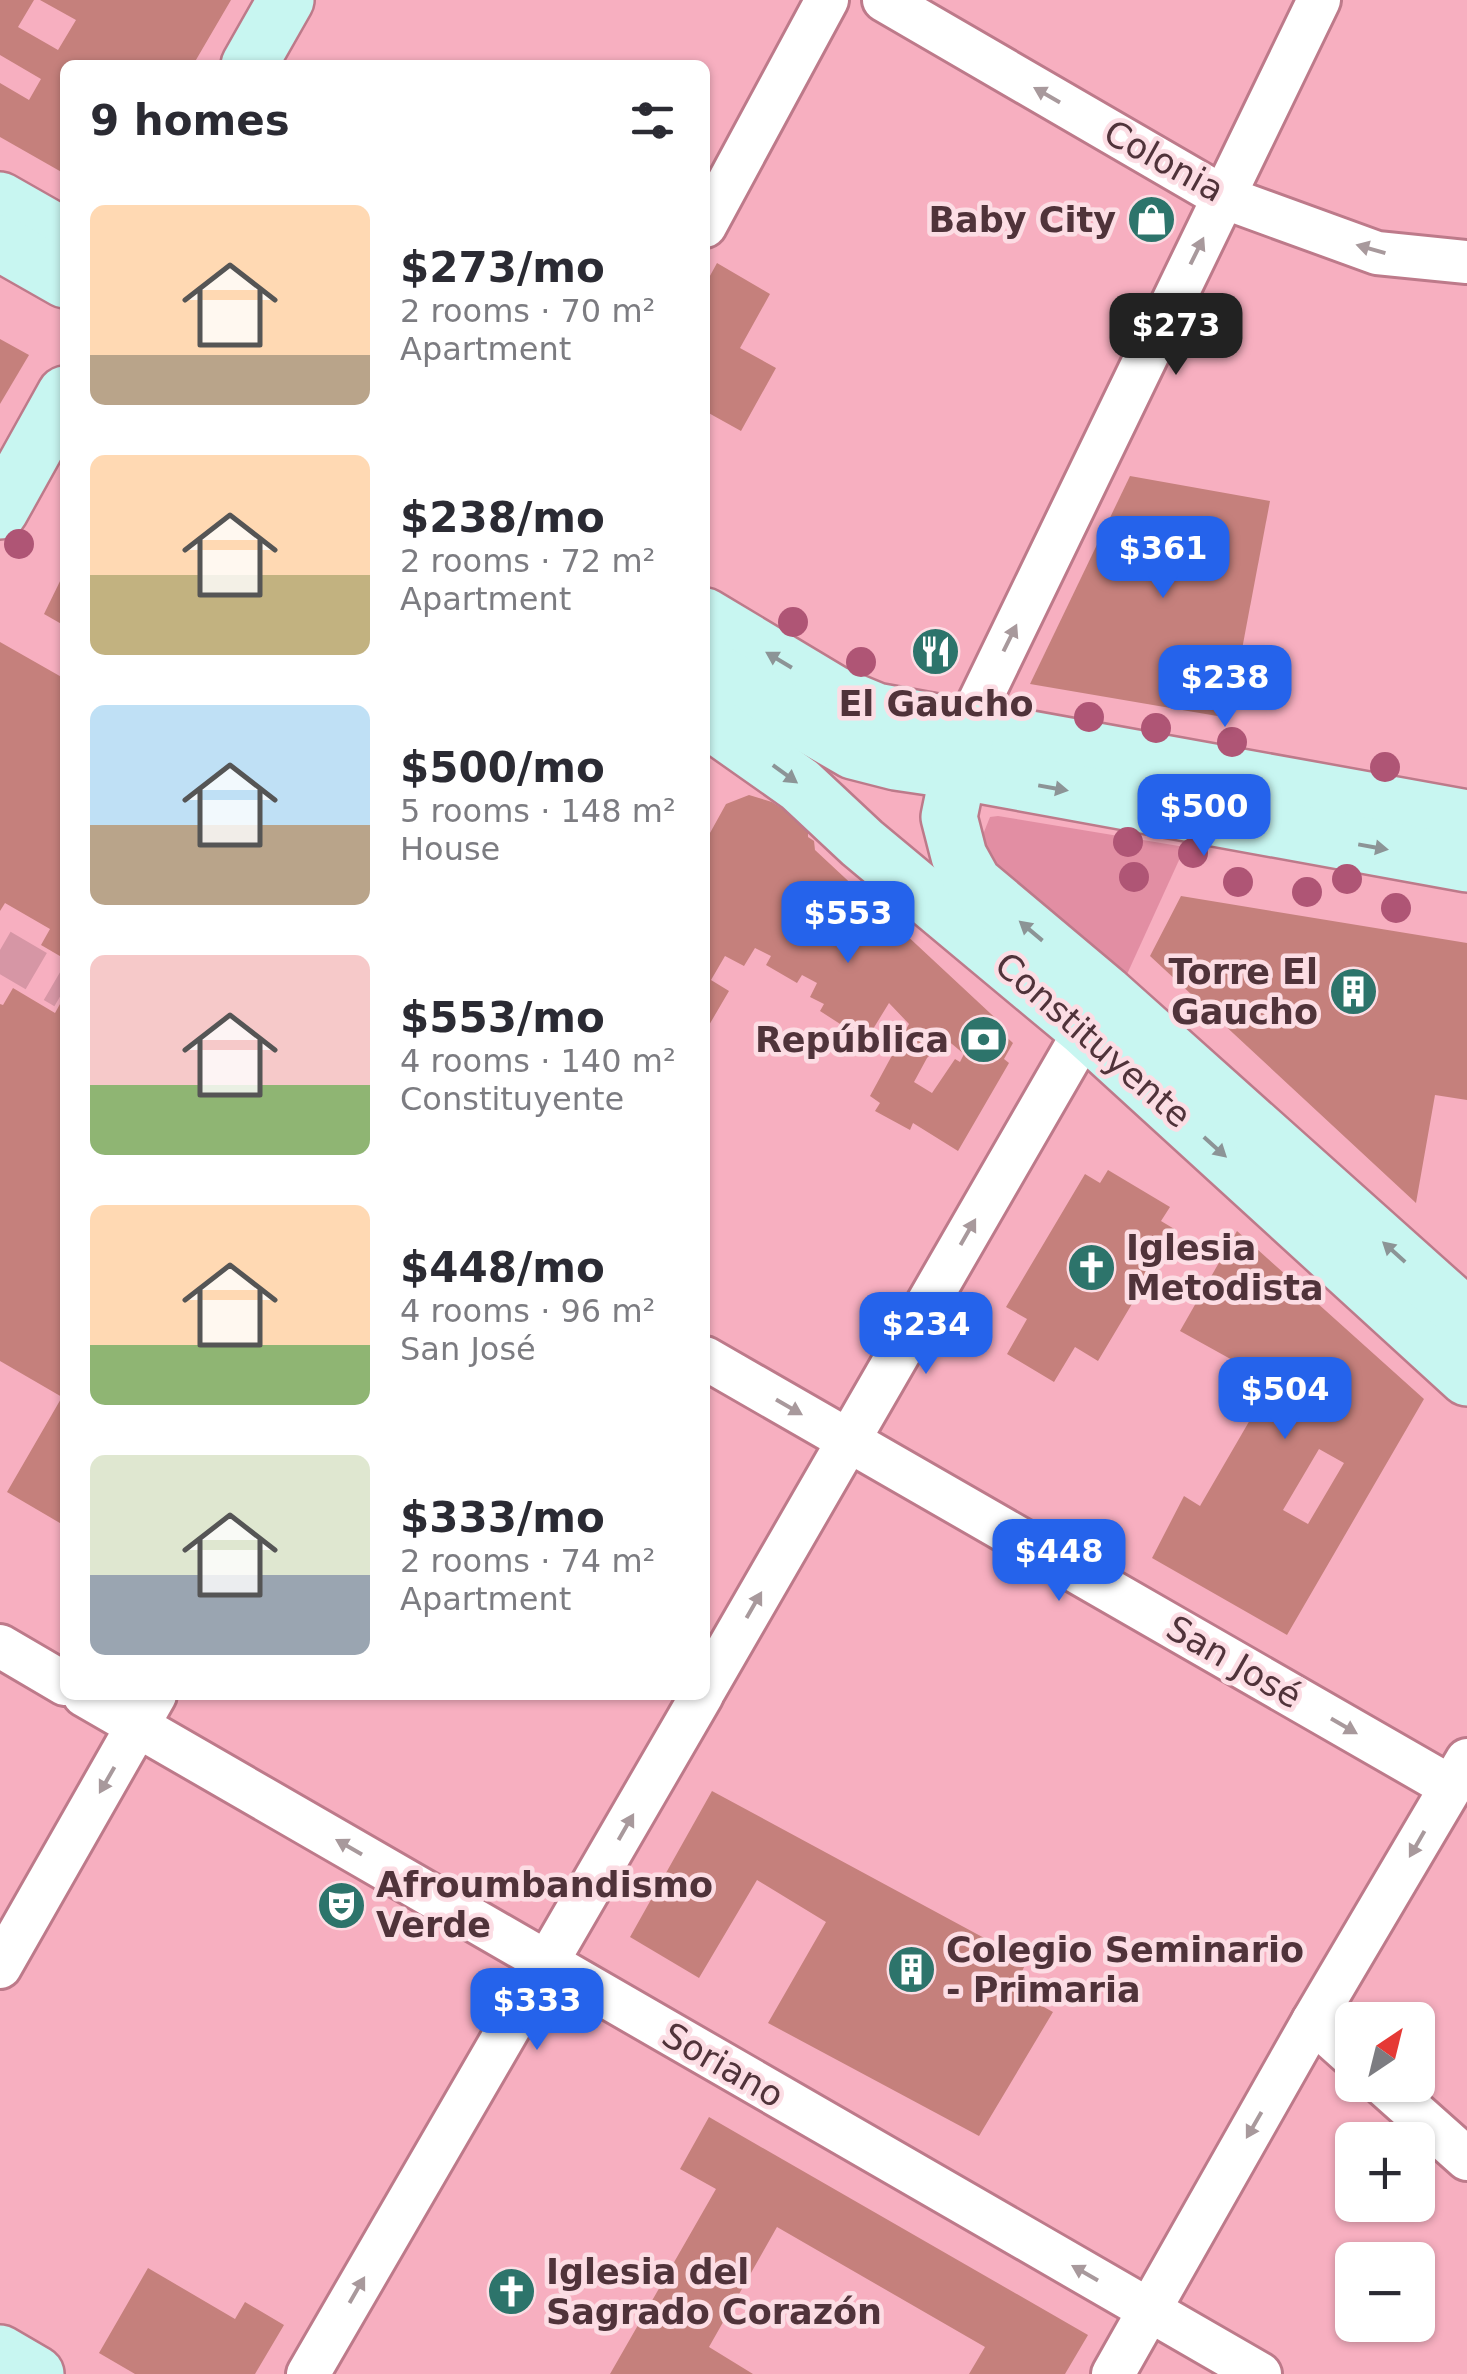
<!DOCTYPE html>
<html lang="en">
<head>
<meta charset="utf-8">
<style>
	:root { --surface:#fff; --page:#f7f7f7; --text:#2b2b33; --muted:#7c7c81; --accent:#2563eb }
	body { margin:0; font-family:"DejaVu Sans",sans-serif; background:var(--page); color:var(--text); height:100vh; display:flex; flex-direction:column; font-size:38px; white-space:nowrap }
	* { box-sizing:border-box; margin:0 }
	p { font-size:32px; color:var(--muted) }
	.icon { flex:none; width:55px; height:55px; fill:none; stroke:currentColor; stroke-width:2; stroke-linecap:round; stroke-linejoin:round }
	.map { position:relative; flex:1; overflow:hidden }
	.details { position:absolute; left:60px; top:60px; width:650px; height:1640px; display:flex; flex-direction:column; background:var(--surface); border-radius:15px; box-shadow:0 2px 8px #0004 }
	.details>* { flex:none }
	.needle { width:65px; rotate:35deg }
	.tools { position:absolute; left:1335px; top:2002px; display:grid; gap:20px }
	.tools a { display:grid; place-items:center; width:100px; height:100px; border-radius:15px; background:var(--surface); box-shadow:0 2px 8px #0004; font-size:50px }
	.price { position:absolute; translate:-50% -85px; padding:0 22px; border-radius:20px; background:var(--accent); color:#fff; font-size:32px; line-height:65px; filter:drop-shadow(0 2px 5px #0008) }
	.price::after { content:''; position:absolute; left:50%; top:60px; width:30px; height:22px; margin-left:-15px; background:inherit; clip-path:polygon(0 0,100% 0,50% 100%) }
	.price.on { background:#222; color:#fff }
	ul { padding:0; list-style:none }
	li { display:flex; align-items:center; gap:30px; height:250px; padding:0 30px }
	li span { display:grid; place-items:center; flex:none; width:280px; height:200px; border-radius:15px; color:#555 }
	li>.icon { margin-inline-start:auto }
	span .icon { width:120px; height:120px; fill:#fffc; stroke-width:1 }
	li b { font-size:42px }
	h2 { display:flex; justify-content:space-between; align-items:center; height:120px; padding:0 30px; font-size:42px }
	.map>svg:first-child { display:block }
	.green { fill:#e28ea3 }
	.building { fill:#c5807c; fill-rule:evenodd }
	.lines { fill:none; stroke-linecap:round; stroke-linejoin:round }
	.street-tunnel { stroke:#d696a5; stroke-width:42; stroke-dasharray:42 21; stroke-linecap:butt }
	.street-casing { stroke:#bd7a8a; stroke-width:48 }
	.secondary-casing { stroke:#bd7a8a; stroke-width:60 }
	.street { stroke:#fff; stroke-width:42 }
	.secondary { stroke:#c8f6f1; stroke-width:55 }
	.tree { fill:#af5575 }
	.oneway { fill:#a8999c }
	.oneway2 { fill:#8c9496 }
	.labels { text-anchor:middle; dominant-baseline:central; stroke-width:9; stroke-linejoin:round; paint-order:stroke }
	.street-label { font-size:35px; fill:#50333a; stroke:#fcdde4 }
	.poi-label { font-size:35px; font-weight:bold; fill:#50333a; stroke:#fcdde4; text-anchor:start }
</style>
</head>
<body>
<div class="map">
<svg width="1467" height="2374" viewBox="0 0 1467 2374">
	<rect width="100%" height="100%" fill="#f7afc0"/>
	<path class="green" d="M998 816 1185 847 1123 983 986 864 982 837 990 817Z"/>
	<g class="building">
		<path d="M0 0H34L18 27 58 50 76 20 40 0H231L193 65H65V174L0 137V83L29 100 41 79 0 55Z"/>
		<path d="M717 263 770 294 740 348 776 368 741 431 705 411V285Z"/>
		<path d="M0 339 29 355 0 404Z"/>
		<path d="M1130 476 1270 501 1229 718 1030 684Z"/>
		<path d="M65 571V626L44 614Z"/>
		<path d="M0 642 65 679V959L41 945 50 929 5 903 0 911Z"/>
		<path d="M749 795 772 802 808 825V837L814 841 815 850 1005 1027 1000 1031 1013 1043 1004 1059 1009 1063 958 1151 913 1123 910 1130 875 1111 880 1103 870 1096 909 1024 889 1003 870 1034 854 1025 851 1031 820 1011 824 1004 810 997 817 983 802 975 797 983 766 965 771 956 755 948 744 966 725 956 711 980 729 991 705 1032V842L726 804ZM946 1039 964 1054 960 1062 955 1059 932 1093 914 1082 927 1058Z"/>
		<path d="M1181 896 1467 943V1100L1435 1095 1416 1203 1150 956Z"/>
		<path d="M13 988 55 1013 65 995V1526L7 1492 62 1397 0 1361V1004L3 1005Z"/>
		<path d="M1108 1170 1170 1207 1161 1221 1176 1230 1098 1361 1075 1347 1054 1382 1007 1354 1027 1319 1006 1307 1085 1174 1100 1183Z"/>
		<path d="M1237 1231 1424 1399 1287 1635 1152 1558 1184 1496 1200 1506 1272 1382 1180 1331ZM1319 1449 1344 1463 1308 1524 1283 1510Z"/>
		<path d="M712 1791 1027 1961 1013 1990 1053 2012 979 2136 768 2023 826 1922 757 1880 699 1978 630 1937Z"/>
		<path d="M709 2117 1088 2335 1065 2374H969L985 2347 777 2227 709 2347 753 2374H610L716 2189 680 2169Z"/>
		<path d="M148 2268 235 2319 245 2302 284 2325 255 2374H135L99 2353Z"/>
	</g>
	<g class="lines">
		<path class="street-tunnel" d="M0 950 65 988"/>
		<defs>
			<g id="street">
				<path d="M884 0 1223 197 1377 253 1467 262"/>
				<path d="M705 226 827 0"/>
				<path d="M968 725 1319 0"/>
				<path d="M705 1358 1451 1787"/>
				<path d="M0 1646 65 1684"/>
				<path d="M705 1689 1101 1003"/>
				<path d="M84 1695 1260 2374"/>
				<path d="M0 1967 155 1695"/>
				<path d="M1313 2021 1352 2056"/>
				<path d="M1384 2085 1467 2159"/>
				<path d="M308 2374 702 1695"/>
				<path d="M1113 2374 1313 2021 1467 1760"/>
			</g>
			<g id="secondary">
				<path d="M249 65 286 0"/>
				<path d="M0 200 65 237"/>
				<path d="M0 243 65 280"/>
				<path d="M0 511 65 394"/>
				<path d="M705 616 835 694 876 711 1467 818"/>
				<path d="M705 665 853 751 896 762 957 771 1467 864"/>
				<path d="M705 718 800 785 862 843 1085 1029 1467 1378"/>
				<path d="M968 725 949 817 959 856 974 883 1106 994 1467 1317"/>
				<path d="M0 2353 36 2374"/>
			</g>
		</defs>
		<use href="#street" class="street-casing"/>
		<use href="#secondary" class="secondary-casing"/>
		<use href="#street" class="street"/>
		<use href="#secondary" class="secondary"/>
	</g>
	<g class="tree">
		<circle cx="19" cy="544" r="15"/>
		<circle cx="793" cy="622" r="15"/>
		<circle cx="861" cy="662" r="15"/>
		<circle cx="1089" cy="717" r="15"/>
		<circle cx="1156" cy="728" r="15"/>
		<circle cx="1232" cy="742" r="15"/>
		<circle cx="1385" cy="767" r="15"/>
		<circle cx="1128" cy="842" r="15"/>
		<circle cx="1193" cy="853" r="15"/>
		<circle cx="1134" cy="877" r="15"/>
		<circle cx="1347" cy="879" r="15"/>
		<circle cx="1238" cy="882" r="15"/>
		<circle cx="1307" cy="892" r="15"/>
		<circle cx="1396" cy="908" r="15"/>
	</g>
	<defs><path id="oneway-solid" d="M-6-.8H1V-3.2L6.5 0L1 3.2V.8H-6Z" transform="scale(2.5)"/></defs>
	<g class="oneway">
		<use href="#oneway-solid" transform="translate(1047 95) rotate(-150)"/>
		<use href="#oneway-solid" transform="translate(1371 249) rotate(-164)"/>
		<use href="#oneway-solid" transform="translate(1197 251) rotate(-64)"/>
		<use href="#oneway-solid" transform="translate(1010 638) rotate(-64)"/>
		<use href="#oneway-solid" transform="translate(968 1232) rotate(-60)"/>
		<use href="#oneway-solid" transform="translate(789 1407) rotate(30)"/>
		<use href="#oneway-solid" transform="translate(754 1605) rotate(-60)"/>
		<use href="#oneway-solid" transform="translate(1344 1726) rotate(30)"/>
		<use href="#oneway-solid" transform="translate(107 1780) rotate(120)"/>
		<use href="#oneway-solid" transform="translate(626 1827) rotate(-60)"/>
		<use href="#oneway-solid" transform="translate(1417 1844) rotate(120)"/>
		<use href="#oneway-solid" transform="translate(349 1847) rotate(-150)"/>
		<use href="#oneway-solid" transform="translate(1254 2125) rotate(120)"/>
		<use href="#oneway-solid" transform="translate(1085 2273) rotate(-150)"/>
		<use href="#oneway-solid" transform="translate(357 2290) rotate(-60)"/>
	</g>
	<g class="oneway2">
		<use href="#oneway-solid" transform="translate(779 660) rotate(-149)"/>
		<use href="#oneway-solid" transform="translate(785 774) rotate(36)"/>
		<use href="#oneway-solid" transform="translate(1053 788) rotate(10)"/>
		<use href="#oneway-solid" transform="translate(1373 847) rotate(10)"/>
		<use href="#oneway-solid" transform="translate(1031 931) rotate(-140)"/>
		<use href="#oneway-solid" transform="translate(1215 1147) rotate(42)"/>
		<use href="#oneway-solid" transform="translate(1394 1252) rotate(-138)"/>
	</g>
	<defs>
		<symbol id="shop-disc" viewBox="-11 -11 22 22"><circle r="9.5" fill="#2d746b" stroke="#fcdde4"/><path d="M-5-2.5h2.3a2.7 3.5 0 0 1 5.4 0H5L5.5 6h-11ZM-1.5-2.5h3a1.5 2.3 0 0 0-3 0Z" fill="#fff"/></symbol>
		<symbol id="restaurant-disc" viewBox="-11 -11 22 22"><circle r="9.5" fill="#2d746b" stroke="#fcdde4"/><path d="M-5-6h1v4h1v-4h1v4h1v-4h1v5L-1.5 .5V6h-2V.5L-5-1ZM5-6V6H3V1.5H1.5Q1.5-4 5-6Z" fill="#fff"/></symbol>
		<symbol id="building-disc" viewBox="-11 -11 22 22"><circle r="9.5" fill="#2d746b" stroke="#fcdde4"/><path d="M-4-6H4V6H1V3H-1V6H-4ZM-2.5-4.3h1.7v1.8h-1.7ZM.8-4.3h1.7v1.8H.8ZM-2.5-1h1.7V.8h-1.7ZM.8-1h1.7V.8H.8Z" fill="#fff"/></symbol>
		<symbol id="bank-disc" viewBox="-11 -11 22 22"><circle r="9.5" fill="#2d746b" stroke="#fcdde4"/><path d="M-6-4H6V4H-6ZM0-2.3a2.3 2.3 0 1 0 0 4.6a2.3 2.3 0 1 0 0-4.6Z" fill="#fff"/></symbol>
		<symbol id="church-disc" viewBox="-11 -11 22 22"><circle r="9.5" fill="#2d746b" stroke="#fcdde4"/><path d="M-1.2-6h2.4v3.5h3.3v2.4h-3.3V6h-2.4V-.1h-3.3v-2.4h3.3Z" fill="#fff"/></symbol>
		<symbol id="theatre-disc" viewBox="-11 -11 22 22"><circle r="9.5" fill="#2d746b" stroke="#fcdde4"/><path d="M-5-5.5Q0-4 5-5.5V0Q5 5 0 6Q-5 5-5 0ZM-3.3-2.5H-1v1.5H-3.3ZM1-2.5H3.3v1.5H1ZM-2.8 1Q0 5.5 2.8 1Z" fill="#fff"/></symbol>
	</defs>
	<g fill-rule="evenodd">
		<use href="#shop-disc" x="1124" y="192" width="55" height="55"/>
		<use href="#restaurant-disc" x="908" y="624" width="55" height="55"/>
		<use href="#building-disc" x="1326" y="964" width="55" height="55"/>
		<use href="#bank-disc" x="956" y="1012" width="55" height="55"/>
		<use href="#church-disc" x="1064" y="1240" width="55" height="55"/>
		<use href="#theatre-disc" x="314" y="1878" width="55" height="55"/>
		<use href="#building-disc" x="884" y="1942" width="55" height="55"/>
		<use href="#church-disc" x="484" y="2264" width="55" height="55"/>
	</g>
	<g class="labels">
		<g class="street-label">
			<text transform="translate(1164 161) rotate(29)">Colonia</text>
			<text transform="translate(1093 1040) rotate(41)">Constituyente</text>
			<text transform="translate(1234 1662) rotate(30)">San José</text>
			<text transform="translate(723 2065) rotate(30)">Soriano</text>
		</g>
		<g class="poi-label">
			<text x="1116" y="220" text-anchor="end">Baby City</text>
			<text x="936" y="704" text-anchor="middle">El Gaucho</text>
			<text x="1318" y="972" text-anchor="end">Torre El<tspan x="1318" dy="40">Gaucho</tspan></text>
			<text x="949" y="1040" text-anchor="end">República</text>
			<text x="1126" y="1248">Iglesia<tspan x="1126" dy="40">Metodista</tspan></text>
			<text x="376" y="1885">Afroumbandismo<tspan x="376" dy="40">Verde</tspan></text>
			<text x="946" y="1950">Colegio Seminario<tspan x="946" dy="40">- Primaria</tspan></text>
			<text x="546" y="2272">Iglesia del<tspan x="546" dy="40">Sagrado Corazón</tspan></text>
		</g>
	</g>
</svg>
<div class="tools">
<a><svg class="needle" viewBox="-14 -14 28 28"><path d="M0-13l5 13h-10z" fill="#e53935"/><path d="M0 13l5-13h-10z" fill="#7c7c81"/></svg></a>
<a>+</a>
<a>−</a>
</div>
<b class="price on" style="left:1176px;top:378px">$273</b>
<b class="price" style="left:1163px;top:601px">$361</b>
<b class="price" style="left:1225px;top:730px">$238</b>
<b class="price" style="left:1204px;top:859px">$500</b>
<b class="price" style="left:848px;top:966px">$553</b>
<b class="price" style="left:926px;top:1377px">$234</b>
<b class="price" style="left:1285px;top:1442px">$504</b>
<b class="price" style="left:1059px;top:1604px">$448</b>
<b class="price" style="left:537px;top:2053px">$333</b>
<section class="details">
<h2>9 homes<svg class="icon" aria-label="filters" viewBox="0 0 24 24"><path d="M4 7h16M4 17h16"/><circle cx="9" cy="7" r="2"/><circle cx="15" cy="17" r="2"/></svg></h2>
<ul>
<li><span style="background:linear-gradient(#ffd9b3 75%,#b9a48a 0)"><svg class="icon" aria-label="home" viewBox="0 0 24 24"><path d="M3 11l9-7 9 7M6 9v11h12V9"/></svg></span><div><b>$273/mo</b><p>2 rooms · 70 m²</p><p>Apartment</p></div></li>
<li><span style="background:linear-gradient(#ffd9b3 60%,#c2b280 0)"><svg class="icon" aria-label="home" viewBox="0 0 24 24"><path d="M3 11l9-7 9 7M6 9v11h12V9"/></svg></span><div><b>$238/mo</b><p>2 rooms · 72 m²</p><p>Apartment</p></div></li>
<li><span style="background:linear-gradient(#bfe0f5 60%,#b9a48a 0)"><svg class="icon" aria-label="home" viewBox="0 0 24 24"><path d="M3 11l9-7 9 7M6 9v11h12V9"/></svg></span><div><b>$500/mo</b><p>5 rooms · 148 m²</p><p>House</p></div></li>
<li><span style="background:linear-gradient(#f6c9c9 65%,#8fb573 0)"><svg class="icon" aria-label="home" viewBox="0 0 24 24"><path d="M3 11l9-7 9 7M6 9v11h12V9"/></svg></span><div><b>$553/mo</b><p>4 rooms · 140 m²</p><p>Constituyente</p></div></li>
<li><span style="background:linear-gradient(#ffd9b3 70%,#8fb573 0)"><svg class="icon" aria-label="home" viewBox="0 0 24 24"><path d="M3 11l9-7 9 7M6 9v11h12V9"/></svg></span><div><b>$448/mo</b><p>4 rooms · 96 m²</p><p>San José</p></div></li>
<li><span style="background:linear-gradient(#dfe7d0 60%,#9aa5b1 0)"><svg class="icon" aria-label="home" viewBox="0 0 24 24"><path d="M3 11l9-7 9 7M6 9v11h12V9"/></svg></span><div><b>$333/mo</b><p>2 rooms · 74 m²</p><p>Apartment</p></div></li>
</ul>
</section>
</div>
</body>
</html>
